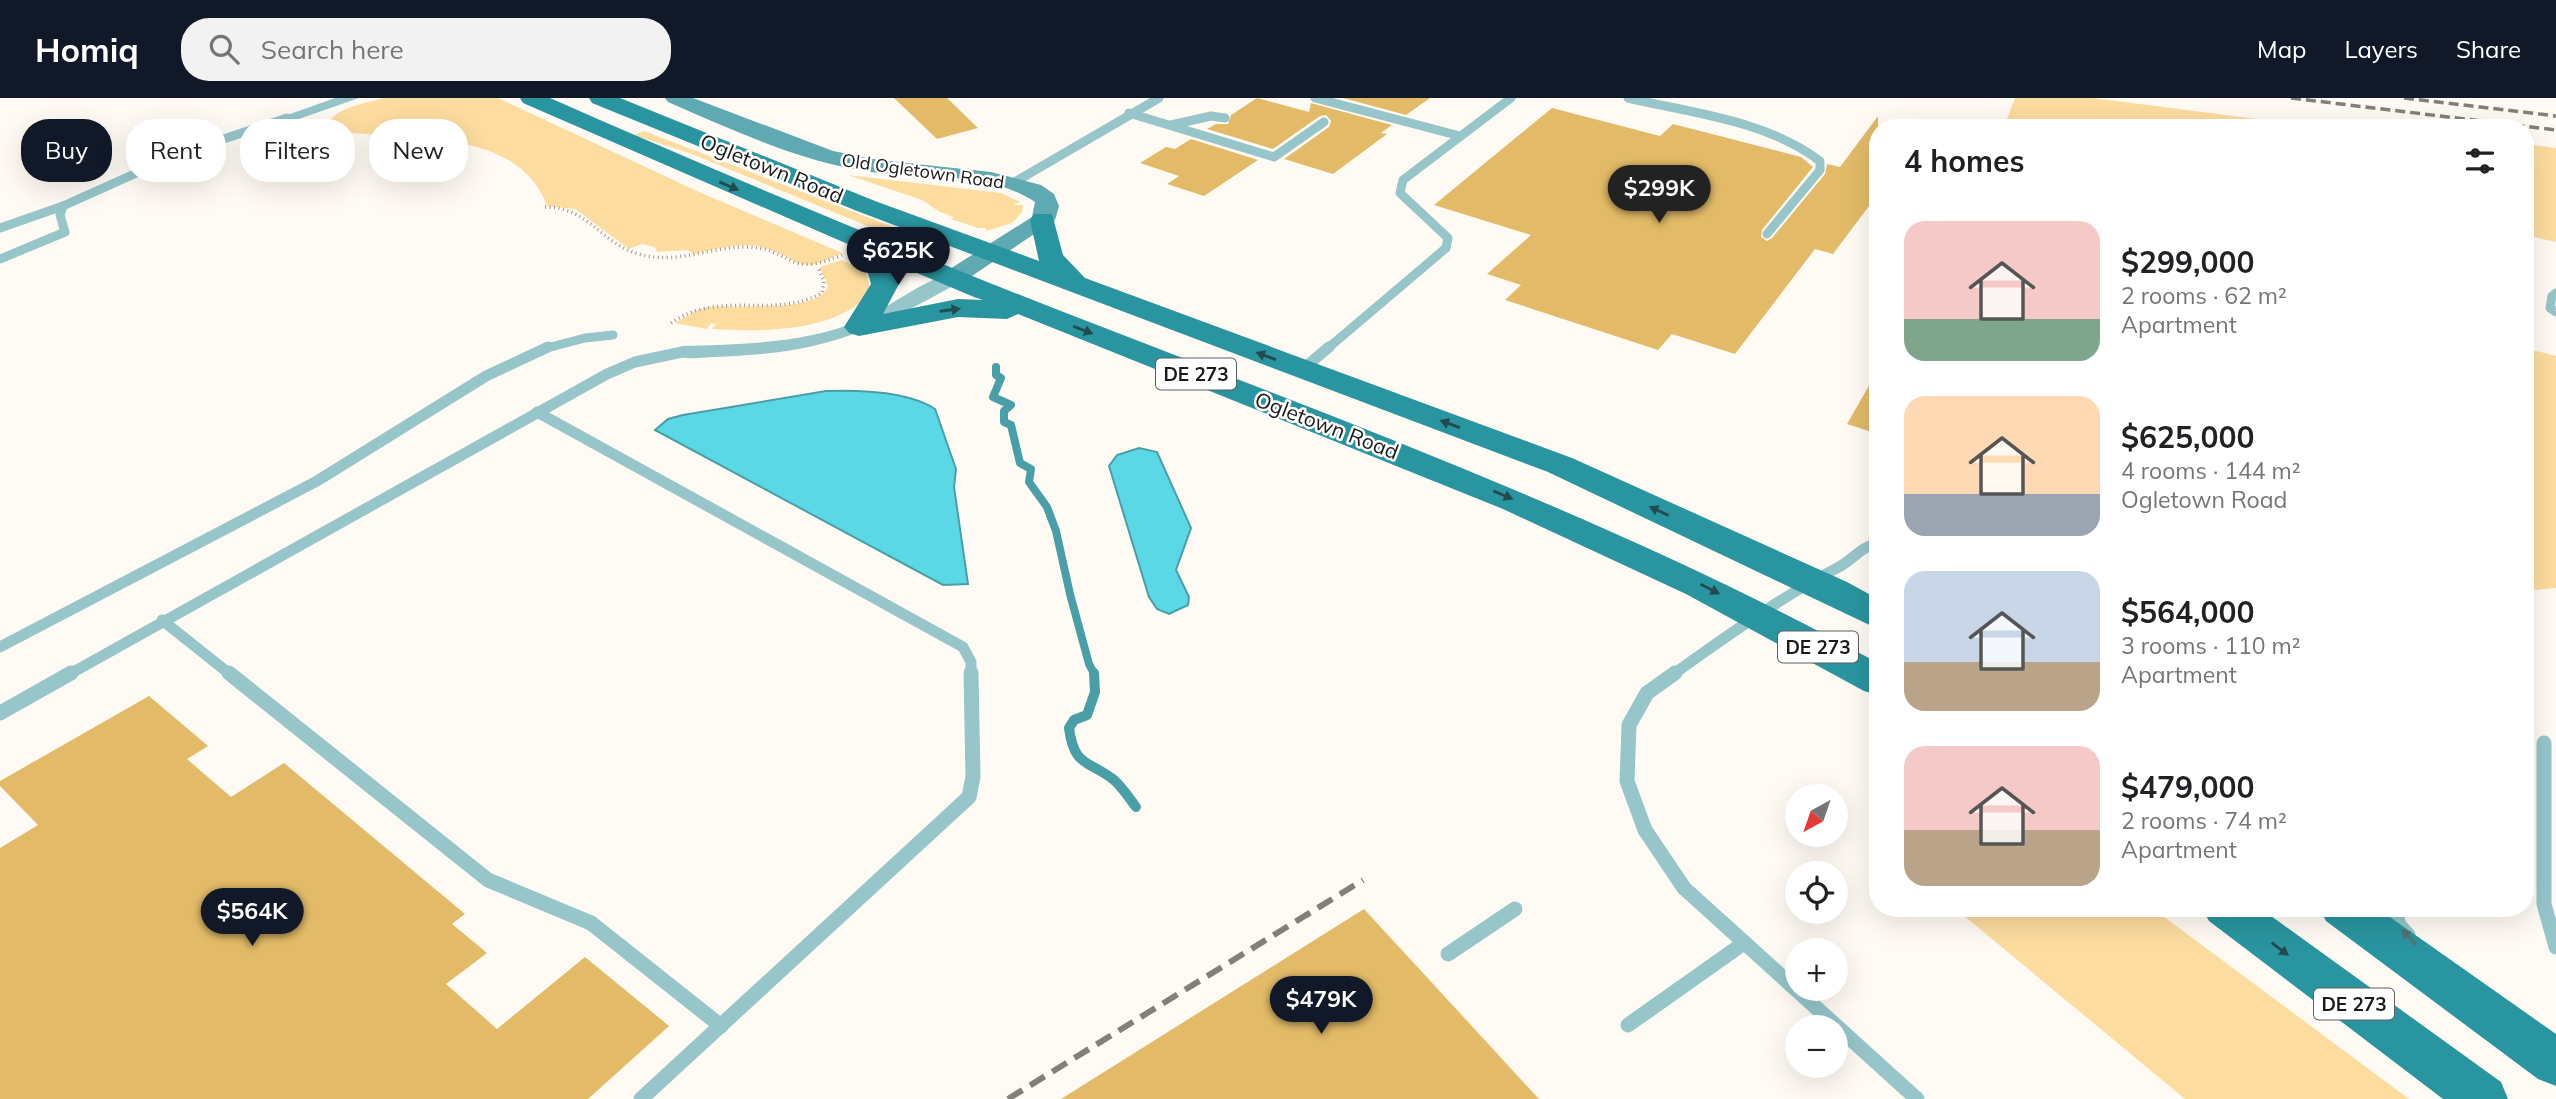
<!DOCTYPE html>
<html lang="en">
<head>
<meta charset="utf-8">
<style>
	:root { --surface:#fff; --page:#f2f2f2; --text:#202124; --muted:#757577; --accent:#111827 }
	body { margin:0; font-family:Mulish,sans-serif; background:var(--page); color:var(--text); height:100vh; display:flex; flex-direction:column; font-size:26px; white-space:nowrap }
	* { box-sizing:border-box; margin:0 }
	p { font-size:23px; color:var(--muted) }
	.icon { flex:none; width:38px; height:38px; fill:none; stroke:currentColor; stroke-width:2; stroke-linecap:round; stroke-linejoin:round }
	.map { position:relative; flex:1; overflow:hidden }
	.sheet { position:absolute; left:1869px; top:21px; width:665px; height:798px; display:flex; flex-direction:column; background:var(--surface); border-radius:28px; box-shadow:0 7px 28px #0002 }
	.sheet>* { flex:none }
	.guide { position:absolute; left:21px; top:21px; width:665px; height:63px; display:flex; gap:14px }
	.needle { width:46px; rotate:220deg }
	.fabs { position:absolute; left:1785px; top:686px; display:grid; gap:14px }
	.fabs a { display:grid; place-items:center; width:63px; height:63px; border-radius:50%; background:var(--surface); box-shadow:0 7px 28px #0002; font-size:35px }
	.price { position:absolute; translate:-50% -60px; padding:0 16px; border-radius:24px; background:var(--accent); color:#fff; font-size:23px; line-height:46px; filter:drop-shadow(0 2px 4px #0008) }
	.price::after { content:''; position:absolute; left:50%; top:42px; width:21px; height:16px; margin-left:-10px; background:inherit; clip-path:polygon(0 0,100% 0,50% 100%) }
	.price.selected { background:#222; color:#fff }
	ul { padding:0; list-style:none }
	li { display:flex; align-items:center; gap:21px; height:175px; padding:0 35px }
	li span { display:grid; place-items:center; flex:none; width:196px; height:140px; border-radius:21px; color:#555 }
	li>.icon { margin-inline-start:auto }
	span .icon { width:84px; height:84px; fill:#fffc; stroke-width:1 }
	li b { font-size:30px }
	h2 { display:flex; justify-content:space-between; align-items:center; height:84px; padding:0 35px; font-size:30px }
	.pill { padding:0 24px; border-radius:28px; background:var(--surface); box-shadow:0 7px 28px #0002; font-size:24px; line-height:63px }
	.pill.selected { background:var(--accent); color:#fff }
	header { display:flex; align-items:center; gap:42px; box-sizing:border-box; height:98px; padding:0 35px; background:var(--accent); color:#fff }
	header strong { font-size:33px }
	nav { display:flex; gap:38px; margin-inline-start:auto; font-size:24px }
	.search { width:490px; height:63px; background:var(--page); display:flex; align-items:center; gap:18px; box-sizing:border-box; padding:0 24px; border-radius:28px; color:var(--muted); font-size:26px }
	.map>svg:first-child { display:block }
	.green { fill:#fcdc9f }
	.water { fill:#5bd8e5; stroke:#489fa7; stroke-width:2 }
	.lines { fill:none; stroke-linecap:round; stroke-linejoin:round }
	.stream-far1 { stroke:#489fa7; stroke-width:8 }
	.stream { stroke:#489fa7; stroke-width:10 }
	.building { fill:#e3bb68 }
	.path { stroke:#9b9993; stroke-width:3.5; stroke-dasharray:1 3.5; stroke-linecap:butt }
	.lane-far2 { stroke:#96c5ca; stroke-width:9 }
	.lane-far1 { stroke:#96c5ca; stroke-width:11 }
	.lane { stroke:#96c5ca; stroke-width:15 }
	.street { fill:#96c5ca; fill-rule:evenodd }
	.secondary { fill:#5ea9b2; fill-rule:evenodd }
	.primary { fill:#2995a0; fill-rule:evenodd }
	.rail-far1 { stroke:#83807c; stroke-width:3.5; stroke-dasharray:10 5; stroke-linecap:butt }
	.rail { stroke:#83807c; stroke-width:6; stroke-dasharray:17 9; stroke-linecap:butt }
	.oneway { fill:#214b4e }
	.oneway2 { fill:#587070 }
	.labels { text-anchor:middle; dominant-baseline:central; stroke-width:5; stroke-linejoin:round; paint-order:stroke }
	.far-street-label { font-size:18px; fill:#1b1a17; stroke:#fff }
	.shield { fill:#fff; stroke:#5f5f5d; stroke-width:2 }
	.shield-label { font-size:19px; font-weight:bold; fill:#1b1a17 }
	.street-label { font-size:21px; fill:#1b1a17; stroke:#fff }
</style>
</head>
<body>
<header>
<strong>Homiq</strong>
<div class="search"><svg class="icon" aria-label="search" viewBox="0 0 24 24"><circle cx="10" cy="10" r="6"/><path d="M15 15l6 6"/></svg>Search here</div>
<nav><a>Map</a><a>Layers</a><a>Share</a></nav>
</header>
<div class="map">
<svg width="2556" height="1001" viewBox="0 0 2556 1001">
	<rect width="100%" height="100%" fill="#fffbf4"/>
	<g class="green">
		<path d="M383 0H498L699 94 842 155C791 181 801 157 757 148 736 145 713 152 692 156L688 152 657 154 655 149 642 146 629 151 575 111 547 108C517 27 403 43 335 33L327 28C332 10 367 5 383 0Z"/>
		<path d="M2015 0H2093L2288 25 2287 30H2026L2005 26Z"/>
		<path d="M644 33 927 142 916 148 692 56 634 37Z"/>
		<path d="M2525 46 2556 50V144L2525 137Z"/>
		<path d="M848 77 1001 95 1020 104 1013 107H1023L1022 114 1012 125 986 133V130H978L951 121 954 119 940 114 922 102Z"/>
		<path d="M841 162C855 169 869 168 869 189H875C842 235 764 234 712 231L716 226 711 225 707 231 675 225C685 219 694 213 704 210 731 205 818 217 828 188L820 169Z"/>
		<path d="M2525 250 2556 258V490L2536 492 2525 487Z"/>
		<path d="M1959 810H2152L2409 1001H2185L1957 812Z"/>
	</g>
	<g class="water">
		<path d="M826 293C858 292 908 293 935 311L956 371 954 389 968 486 943 487 655 332 668 321 683 317Z"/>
		<path d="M1139 350 1157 354 1191 430 1176 472 1189 499 1188 507 1169 516 1157 511 1149 499 1109 368 1117 357Z"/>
	</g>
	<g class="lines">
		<path class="stream-far1" d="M996 269V277L1001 280 993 299 1011 307 1004 313V324L1011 327 1020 365 1031 371 1029 384 1047 409 1056 433 1070 496 1089 566 1095 577"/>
		<path class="stream" d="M1094 575 1095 594 1087 617 1074 622 1069 630C1074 669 1088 662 1114 682 1123 690 1129 700 1136 709"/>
	</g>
	<g class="building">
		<path d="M894 0H947L978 30 937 41Z"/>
		<path d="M1257 0 1309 14 1311 5 1392 27 1381 35 1387 36 1333 76 1284 61 1329 29 1331 23 1326 17 1320 18 1273 51 1207 31 1216 26H1228L1231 17Z"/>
		<path d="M1343 0H1430L1406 17Z"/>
		<path d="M1552 10 1660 38 1673 26 1801 59 1813 69 1762 132 1761 139 1767 143 1772 140 1825 76 1827 66 1840 69 1878 18V96L1833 156 1815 151 1735 256 1672 236 1658 252 1505 202 1521 187 1487 176 1531 137 1434 107Z"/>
		<path d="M1191 41 1258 62 1204 98 1167 86 1179 78 1140 65 1166 49 1175 51Z"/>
		<path d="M1878 272V336L1847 326Z"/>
		<path d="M149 598 208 648 187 661 231 699 284 665 465 816 452 826 487 855 446 886 497 931 585 859 669 928 588 1001H0V750L38 727 0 688V683Z"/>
		<path d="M1364 811 1539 1001H1061Z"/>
	</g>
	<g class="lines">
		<g class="path">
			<path d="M545 109C589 109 601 146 639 156 675 167 710 149 745 149 793 149 785 182 842 157"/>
			<path d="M671 225C720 191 773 222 822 195L824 183 818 169"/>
		</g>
		<g class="lane-far2">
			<path d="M1315 0 1460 38"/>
			<path d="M1628 0C1692 15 1766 22 1820 63V72L1767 136"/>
			<path d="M1129 15 1274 59 1324 24"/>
			<path d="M1171 27 1211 18 1225 20"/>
			<path d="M1013 85 1159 0"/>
			<path d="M0 130 63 108 181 55 287 20"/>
			<path d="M0 161 65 134 60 117 63 108"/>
			<path d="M2556 195 2552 198 2550 210 2556 214"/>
			<path d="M543 251 585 240 613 237"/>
			<path d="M1327 251 1446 150 1448 140 1400 95 1403 82 1511 0"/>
		</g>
		<g class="lane-far1">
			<path d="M1303 271 1329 249"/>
			<path d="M537 314 963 549 971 564V577"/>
			<path d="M162 522 231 577"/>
			<path d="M0 549 317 383 486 278 548 249"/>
			<path d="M68 577 607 276 635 264 682 254"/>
			<path d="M1672 577C1727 538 1778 501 1837 470 1853 462 1860 449 1878 445"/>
		</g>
		<g class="lane">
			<path d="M229 575 488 782 591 825 721 928"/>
			<path d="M1675 575 1647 595 1629 627 1627 683 1645 732 1684 790 1917 1001"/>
			<path d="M0 615 71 575"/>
			<path d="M2544 645V806L2556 849"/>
			<path d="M2394 810 2399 827 2408 837"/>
			<path d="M1448 856 1515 811"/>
			<path d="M1628 927 1744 845"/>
			<path d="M641 1001 969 699 973 679 971 575"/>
		</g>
		<g class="street">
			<path d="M335 0H359L293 23 287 25 279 20Z"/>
			<path d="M951 175 960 181 958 185C866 237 819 256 713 259 701 259 680 264 672 254L682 248C743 246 804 246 861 222 890 209 922 183 951 175Z"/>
		</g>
		<path class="secondary" d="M665 0H693L833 53 879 62 991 74 1041 87 1054 96 1059 108 1055 122 960 186H942L938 181 942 176 1032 119 1035 104C984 70 910 83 853 71 788 58 728 30 668 4Z"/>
		<g class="primary">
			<path d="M520 0H550C725 77 901 151 1079 220 1350 325 1623 425 1878 565V597L1864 593 1686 496 1503 411 1018 216 1007 221 958 219 859 238 849 235 844 229 871 186 866 169 850 147 523 5ZM891 164 974 199 983 202 958 201 883 216 899 186Z"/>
			<path d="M589 0H620L875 103 1039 163 1030 122 1034 116H1052L1063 157 1085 180 1572 360 1847 484 1878 501V531L1548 374 857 113 592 5Z"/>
			<path d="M2202 810H2260L2501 984 2508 1001H2443L2209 823Z"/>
			<path d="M2319 810H2377L2556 936V988L2538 981 2326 823Z"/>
		</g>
		<g class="rail-far1">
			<path d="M2291 0 2556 32"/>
			<path d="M2404 0 2556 18"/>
		</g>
		<path class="rail" d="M1008 1001 1363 782"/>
	</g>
	<defs><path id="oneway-solid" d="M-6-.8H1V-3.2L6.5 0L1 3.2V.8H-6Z" transform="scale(1.75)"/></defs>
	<g class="oneway">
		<use href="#oneway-solid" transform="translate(729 88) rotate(23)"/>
		<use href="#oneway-solid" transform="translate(950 212) rotate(-8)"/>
		<use href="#oneway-solid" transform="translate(1083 232) rotate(21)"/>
		<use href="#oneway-solid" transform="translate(1266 258) rotate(-160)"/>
		<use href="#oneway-solid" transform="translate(1450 326) rotate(-160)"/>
		<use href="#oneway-solid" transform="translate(1503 397) rotate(23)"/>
		<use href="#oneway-solid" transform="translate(1659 413) rotate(-155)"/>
		<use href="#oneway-solid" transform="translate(1710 491) rotate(27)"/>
		<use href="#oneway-solid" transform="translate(2280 851) rotate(37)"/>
	</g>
	<use class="oneway2" href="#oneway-solid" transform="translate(2409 839) rotate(-132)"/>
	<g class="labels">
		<g class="far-street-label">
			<text transform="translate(923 73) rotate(8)">Old Ogletown Road</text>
		</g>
		<g class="shield">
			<rect x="1156" y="260.5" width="80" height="31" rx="5"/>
			<rect x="1778" y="533.5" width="80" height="31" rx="5"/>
			<rect x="2314" y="890.5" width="80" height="31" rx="5"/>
		</g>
		<g class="shield-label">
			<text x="1196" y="276">DE 273</text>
			<text x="1818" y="549">DE 273</text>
			<text x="2354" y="906">DE 273</text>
		</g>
		<g class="street-label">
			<text transform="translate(772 70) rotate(22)">Ogletown Road</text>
			<text transform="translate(1327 327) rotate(21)">Ogletown Road</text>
		</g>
	</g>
</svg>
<div class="fabs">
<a><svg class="needle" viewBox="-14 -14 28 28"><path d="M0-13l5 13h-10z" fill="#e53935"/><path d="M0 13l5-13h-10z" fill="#757577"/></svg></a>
<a><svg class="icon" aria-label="locate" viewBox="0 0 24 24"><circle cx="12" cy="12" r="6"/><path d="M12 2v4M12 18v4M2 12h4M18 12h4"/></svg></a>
<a>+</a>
<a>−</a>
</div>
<b class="price selected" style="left:1659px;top:127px">$299K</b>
<b class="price" style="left:898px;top:189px">$625K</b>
<b class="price" style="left:252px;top:850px">$564K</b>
<b class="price" style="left:1321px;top:938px">$479K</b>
<div class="guide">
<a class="pill selected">Buy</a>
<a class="pill">Rent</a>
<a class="pill">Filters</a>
<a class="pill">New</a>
</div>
<section class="sheet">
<h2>4 homes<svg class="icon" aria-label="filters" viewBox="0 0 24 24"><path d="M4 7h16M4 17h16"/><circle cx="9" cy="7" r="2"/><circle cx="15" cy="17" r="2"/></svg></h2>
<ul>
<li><span style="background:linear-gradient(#f6c9c9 70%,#7fa58c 0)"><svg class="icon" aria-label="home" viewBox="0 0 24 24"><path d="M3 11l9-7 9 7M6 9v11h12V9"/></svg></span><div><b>$299,000</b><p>2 rooms · 62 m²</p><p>Apartment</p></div></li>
<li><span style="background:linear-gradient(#ffd9b3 70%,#9aa5b1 0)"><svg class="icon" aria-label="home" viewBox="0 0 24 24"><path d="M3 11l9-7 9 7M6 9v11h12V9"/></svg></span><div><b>$625,000</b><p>4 rooms · 144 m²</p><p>Ogletown Road</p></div></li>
<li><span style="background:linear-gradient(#c9d6e8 65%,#b9a48a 0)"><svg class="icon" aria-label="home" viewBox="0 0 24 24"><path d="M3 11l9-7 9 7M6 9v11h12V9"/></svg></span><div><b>$564,000</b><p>3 rooms · 110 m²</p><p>Apartment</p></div></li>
<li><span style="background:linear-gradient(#f6c9c9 60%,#b9a48a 0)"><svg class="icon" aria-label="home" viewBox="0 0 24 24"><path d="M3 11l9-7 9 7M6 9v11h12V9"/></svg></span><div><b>$479,000</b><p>2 rooms · 74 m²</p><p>Apartment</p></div></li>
</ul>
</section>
</div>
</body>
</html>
